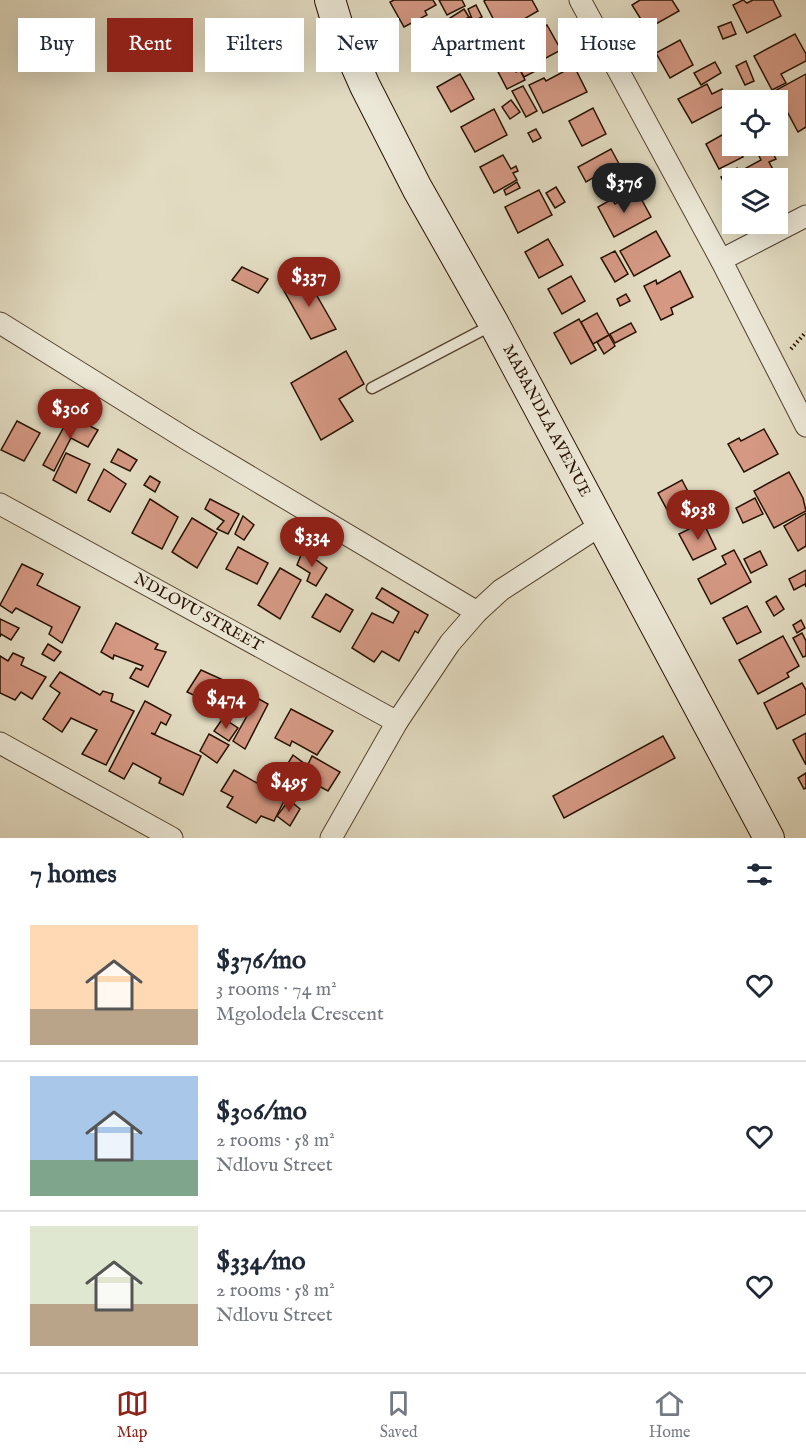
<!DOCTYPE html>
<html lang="en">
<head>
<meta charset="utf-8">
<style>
	:root { --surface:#fff; --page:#f2f2f3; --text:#1f2937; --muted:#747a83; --line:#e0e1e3; --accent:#8f2418 }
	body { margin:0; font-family:"IM FELL English",serif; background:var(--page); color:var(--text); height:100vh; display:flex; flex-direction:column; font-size:22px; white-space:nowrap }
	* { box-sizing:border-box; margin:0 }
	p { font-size:20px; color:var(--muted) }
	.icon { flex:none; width:33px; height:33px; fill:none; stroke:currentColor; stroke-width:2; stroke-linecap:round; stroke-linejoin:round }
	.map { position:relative; height:838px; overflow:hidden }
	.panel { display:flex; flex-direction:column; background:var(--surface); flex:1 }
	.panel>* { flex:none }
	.top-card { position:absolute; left:18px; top:18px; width:771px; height:54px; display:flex; gap:12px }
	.tools { position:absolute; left:722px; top:90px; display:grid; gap:12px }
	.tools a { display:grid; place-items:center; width:66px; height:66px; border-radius:0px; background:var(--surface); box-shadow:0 6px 24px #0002; font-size:30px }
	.price { position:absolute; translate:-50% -51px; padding:0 14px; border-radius:21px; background:var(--accent); color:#fff; font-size:20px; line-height:39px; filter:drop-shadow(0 2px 3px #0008) }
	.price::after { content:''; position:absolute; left:50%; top:36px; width:18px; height:14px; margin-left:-9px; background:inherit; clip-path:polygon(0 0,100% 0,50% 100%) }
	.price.on { background:#222; color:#fff }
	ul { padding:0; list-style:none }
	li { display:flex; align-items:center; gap:18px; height:150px; padding:0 30px }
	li+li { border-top:2px solid var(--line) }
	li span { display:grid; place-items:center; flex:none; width:168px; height:120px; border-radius:0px; color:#555 }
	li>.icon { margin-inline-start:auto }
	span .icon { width:72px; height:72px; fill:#fffc; stroke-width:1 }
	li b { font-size:26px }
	h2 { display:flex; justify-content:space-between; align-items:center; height:72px; padding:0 30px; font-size:26px }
	.chip { padding:0 21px; border-radius:0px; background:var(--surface); box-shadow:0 6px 24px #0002; font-size:21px; line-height:54px }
	.chip.on { background:var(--accent); color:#fff }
	.tab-bar { display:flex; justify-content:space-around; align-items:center; height:84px; border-top:2px solid var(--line); background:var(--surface); font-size:16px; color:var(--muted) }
	.tab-bar a { display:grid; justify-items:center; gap:3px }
	.tab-bar .on { color:var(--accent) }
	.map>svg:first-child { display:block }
	.building { fill:#d49883; stroke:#281200; stroke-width:1.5 }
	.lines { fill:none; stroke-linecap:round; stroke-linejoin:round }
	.lane-casing { stroke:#564430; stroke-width:13 }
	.street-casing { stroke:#564430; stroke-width:23 }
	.secondary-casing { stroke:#281200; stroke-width:32 }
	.path { stroke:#281200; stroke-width:4; stroke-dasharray:1.5 3; stroke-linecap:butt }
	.lane { stroke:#ece8d7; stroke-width:10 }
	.street { stroke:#ece8d7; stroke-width:21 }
	.secondary { stroke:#ece8d7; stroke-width:30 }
	.labels { text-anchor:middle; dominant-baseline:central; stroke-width:5; stroke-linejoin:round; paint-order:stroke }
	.street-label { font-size:16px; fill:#281200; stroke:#ece8d7 }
</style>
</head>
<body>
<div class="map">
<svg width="806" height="838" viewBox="0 0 806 838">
	<rect width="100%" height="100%" fill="#e2dbc1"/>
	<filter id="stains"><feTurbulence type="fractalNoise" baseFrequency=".00333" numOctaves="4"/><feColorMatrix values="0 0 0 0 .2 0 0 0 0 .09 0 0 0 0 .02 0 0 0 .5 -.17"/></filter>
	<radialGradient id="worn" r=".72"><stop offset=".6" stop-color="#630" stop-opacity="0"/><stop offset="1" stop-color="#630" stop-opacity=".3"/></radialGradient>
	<g class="building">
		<path d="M394 0H433L436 5 425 11 427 15 404 27 390 2Z"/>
		<path d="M439 0H462L465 6 447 15Z"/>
		<path d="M486 0H532L538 11 517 23 521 31 500 42 494 31 498 28 484 1Z"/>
		<path d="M640 0H672L679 11 647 29 632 5Z"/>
		<path d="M743 0 747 3 753 0H773L781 16 747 33 733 5Z"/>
		<path d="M476 5 482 17 473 21 468 9Z"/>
		<path d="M464 9 469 17 455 26 450 18Z"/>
		<path d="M470 17 483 37 473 43 460 23Z"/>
		<path d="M448 20 468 55 454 63 451 59 430 71 415 46 437 34 434 28Z"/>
		<path d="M731 22 736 34 723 39 718 27Z"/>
		<path d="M547 25 561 50 540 61 543 67 524 77 506 44 523 34 525 37Z"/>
		<path d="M795 34 806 54V61L781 74 786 83 772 90 754 56Z"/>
		<path d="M680 40 693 65 670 78 656 53Z"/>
		<path d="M507 55 516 72 520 70 525 80 507 89 493 62Z"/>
		<path d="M746 61 754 81 745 85 736 66Z"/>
		<path d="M715 62 721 73 701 85 694 73Z"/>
		<path d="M574 66 587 92 543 113 529 85 544 78 546 81Z"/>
		<path d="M460 74 474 99 451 112 437 87Z"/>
		<path d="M806 74V127L798 132 782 102 777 104V100H758Z"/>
		<path d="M707 84 712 94 722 89 730 103 692 123 678 99Z"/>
		<path d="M523 86 537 111 526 117 512 91Z"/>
		<path d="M511 100 520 112 510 119 502 107Z"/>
		<path d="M593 108 606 134 582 146 569 121Z"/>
		<path d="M494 109 507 135 475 152 461 127Z"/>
		<path d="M536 129 541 138 533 142 528 133Z"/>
		<path d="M729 131 732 146H737L743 157 719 169 706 144Z"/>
		<path d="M611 149 625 175 602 187 596 176 586 182 578 167Z"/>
		<path d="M771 149 776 159 769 162 777 177 732 178V197L721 177 737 168 739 172 761 160 759 156Z"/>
		<path d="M503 155 511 169 516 166 518 171 513 173 517 180 494 193 480 167Z"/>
		<path d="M517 182 520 188 506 195 504 190Z"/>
		<path d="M556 187 565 202 555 208 546 193Z"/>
		<path d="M539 190 552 215 518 233 505 207Z"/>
		<path d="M637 191 651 217 614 237 598 207 612 199 615 204Z"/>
		<path d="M656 231 670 256 634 276 620 251Z"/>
		<path d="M548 239 563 265 539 278 525 252Z"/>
		<path d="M615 251 628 274 615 282 601 258Z"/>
		<path d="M242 267 268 279 258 293 232 280Z"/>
		<path d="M680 271 693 297 671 308 673 314 661 320 644 286 656 280 657 284Z"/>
		<path d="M305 275 336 329 311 339 283 289Z"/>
		<path d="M571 276 585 301 562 314 548 289Z"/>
		<path d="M626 294 630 301 620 306 617 299Z"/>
		<path d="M597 313 609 335 593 344 581 322Z"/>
		<path d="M579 319 596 350 571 364 554 333Z"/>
		<path d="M631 323 636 332 615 343 610 334Z"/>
		<path d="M609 335 615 346 604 354 597 342Z"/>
		<path d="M346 351 364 384 339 399 353 421 321 440 291 383Z"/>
		<path d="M70 416 98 430 88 447 71 438 54 471 43 465Z"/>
		<path d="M17 421 40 433 24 461 1 450Z"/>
		<path d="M764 429 778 454 744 472 728 444 739 438 741 441Z"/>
		<path d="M118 449 137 460 130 471 111 462Z"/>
		<path d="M66 453 90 464 76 493 53 480Z"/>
		<path d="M104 469 126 484 110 512 88 500Z"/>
		<path d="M789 472 803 498 806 511 774 528 754 491Z"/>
		<path d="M150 476 160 482 155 492 144 485Z"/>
		<path d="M682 480 695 505 671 517 658 493Z"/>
		<path d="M755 498 763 514 743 523 736 508Z"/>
		<path d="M150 499 178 517 162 549 132 533Z"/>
		<path d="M210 499 239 514 228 534 217 529 224 521 205 509Z"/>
		<path d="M806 513V546L798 551 784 526Z"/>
		<path d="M243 516 254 525 244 540 235 534Z"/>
		<path d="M192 518 217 533 197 568 172 552Z"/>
		<path d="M703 522 716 549 693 560 679 534Z"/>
		<path d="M238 547 268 563 257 584 226 569Z"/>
		<path d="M303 550 327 568 316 586 307 581 310 573 297 565Z"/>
		<path d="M734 550 751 582 711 604 698 579 726 564 722 556Z"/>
		<path d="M760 551 767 565 751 573 744 559Z"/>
		<path d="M22 564 43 574 37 585 80 607 62 643 49 634 52 627 16 608 12 613 0 605Z"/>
		<path d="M280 568 301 580 280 619 258 605Z"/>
		<path d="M806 570V587L805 584 794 590 789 579Z"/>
		<path d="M382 588 428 615 418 633 415 631 399 661 382 651 374 662 352 648 372 613 393 623 399 612 376 598Z"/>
		<path d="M326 594 353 610 340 632 312 617Z"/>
		<path d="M776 596 784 609 774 616 766 602Z"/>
		<path d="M747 606 761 632 737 644 723 618Z"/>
		<path d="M0 619 19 628 11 640 1 634 0 637Z"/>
		<path d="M801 620 805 628 797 633 793 625Z"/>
		<path d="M116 623 158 644 155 649 166 652 148 687 130 678 136 668 141 670 143 666 114 655 113 659 101 652Z"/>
		<path d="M802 633 806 641V656L803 657 793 638Z"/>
		<path d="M783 636 799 666 787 673 789 677 758 694 739 660Z"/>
		<path d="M48 644 61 652 54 661 42 654Z"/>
		<path d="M13 653 24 658 21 665 46 677 32 699 21 692 15 700 0 693V656L8 661Z"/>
		<path d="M201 670 241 688 227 711 187 692Z"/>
		<path d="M60 672 100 695 103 691 113 694 111 701 134 711 106 765 82 754 97 730 71 718 62 732 43 719 60 693 50 686Z"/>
		<path d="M802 683 806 690V714L777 729 764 703Z"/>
		<path d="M257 698 268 704 245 749 233 741Z"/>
		<path d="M145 701 171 715 166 725 161 722 155 734 151 733 201 756 183 795 159 783 161 778 133 763 124 779 109 771Z"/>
		<path d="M291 709 333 731 317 755 292 741 290 746 275 738Z"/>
		<path d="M223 718 238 728 229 741 214 731Z"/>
		<path d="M806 733V765L793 740Z"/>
		<path d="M209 734 229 745 217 763 200 751Z"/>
		<path d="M663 736 675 758 564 818 553 796Z"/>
		<path d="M293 755 305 764 296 777 284 770Z"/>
		<path d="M312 756 340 772 328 791 302 777Z"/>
		<path d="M234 770 285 799 274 821 261 816 256 823 227 807 233 797 221 791Z"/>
		<path d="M806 773V788L804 789 798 778Z"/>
		<path d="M289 800 300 809 290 826 277 816Z"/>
	</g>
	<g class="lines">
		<defs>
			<path id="lane" d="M372 388 494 324"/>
			<g id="street">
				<path d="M580 0 721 260 806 426"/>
				<path d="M721 260 806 216"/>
				<path d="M0 323 188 440 477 612"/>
				<path d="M0 504 397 722"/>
				<path d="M0 743 172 838"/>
				<path d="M331 838 397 722 450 643 477 612 501 590 601 525"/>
			</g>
			<path id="secondary" d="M330 0 337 23 365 86 417 188 494 324 769 838"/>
		</defs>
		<use href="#lane" class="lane-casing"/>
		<use href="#street" class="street-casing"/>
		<use href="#secondary" class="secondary-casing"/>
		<path class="path" d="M791 349 806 332"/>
		<use href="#lane" class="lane"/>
		<use href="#street" class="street"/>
		<use href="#secondary" class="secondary"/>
	</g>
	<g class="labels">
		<g class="street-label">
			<text transform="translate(546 421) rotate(62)">MABANDLA AVENUE</text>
			<text transform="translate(198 613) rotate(29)">NDLOVU STREET</text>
		</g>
	</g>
	<rect width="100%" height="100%" filter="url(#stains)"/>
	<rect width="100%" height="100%" fill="url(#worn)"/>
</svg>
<div class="tools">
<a><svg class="icon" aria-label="locate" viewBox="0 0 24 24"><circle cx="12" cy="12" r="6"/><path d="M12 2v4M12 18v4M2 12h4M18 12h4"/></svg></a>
<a><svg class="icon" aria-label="layers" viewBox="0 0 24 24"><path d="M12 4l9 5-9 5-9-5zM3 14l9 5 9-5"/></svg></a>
</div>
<b class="price on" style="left:624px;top:214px">$376</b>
<b class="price" style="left:309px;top:308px">$337</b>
<b class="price" style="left:70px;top:440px">$306</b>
<b class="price" style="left:698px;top:541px">$938</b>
<b class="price" style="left:312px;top:568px">$334</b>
<b class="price" style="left:226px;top:730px">$474</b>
<b class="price" style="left:289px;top:813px">$495</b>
<div class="top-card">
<a class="chip">Buy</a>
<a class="chip on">Rent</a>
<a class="chip">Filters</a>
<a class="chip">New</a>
<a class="chip">Apartment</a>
<a class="chip">House</a>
</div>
</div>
<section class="panel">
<h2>7 homes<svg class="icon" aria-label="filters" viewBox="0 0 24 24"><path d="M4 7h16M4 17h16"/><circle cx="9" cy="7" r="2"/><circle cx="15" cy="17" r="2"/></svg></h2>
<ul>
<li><span style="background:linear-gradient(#ffd9b3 70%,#b9a48a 0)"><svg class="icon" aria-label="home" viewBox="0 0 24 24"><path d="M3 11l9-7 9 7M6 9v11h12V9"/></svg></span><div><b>$376/mo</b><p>3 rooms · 74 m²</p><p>Mgolodela Crescent</p></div><svg class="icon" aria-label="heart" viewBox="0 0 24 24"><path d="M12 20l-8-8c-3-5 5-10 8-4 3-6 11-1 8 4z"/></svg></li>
<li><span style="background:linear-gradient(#a9c7e8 70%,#7fa58c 0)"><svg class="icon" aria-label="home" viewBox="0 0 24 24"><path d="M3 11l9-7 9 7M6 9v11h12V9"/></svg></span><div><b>$306/mo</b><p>2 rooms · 58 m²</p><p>Ndlovu Street</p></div><svg class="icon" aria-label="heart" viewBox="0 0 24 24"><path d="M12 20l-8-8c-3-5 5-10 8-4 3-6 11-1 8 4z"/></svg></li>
<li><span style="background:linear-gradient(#dfe7d0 65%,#b9a48a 0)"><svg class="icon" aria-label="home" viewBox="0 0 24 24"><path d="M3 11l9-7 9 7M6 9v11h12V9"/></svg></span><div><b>$334/mo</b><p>2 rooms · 58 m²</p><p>Ndlovu Street</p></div><svg class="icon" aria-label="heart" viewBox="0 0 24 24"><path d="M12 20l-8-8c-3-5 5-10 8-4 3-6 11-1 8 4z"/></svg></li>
</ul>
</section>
<nav class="tab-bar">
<a class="on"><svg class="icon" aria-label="map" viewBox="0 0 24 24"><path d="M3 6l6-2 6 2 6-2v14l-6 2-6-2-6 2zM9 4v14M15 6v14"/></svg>Map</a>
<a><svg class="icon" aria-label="saved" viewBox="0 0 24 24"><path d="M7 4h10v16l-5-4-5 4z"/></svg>Saved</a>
<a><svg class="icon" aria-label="home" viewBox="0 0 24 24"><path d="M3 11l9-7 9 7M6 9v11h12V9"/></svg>Home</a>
</nav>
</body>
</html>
